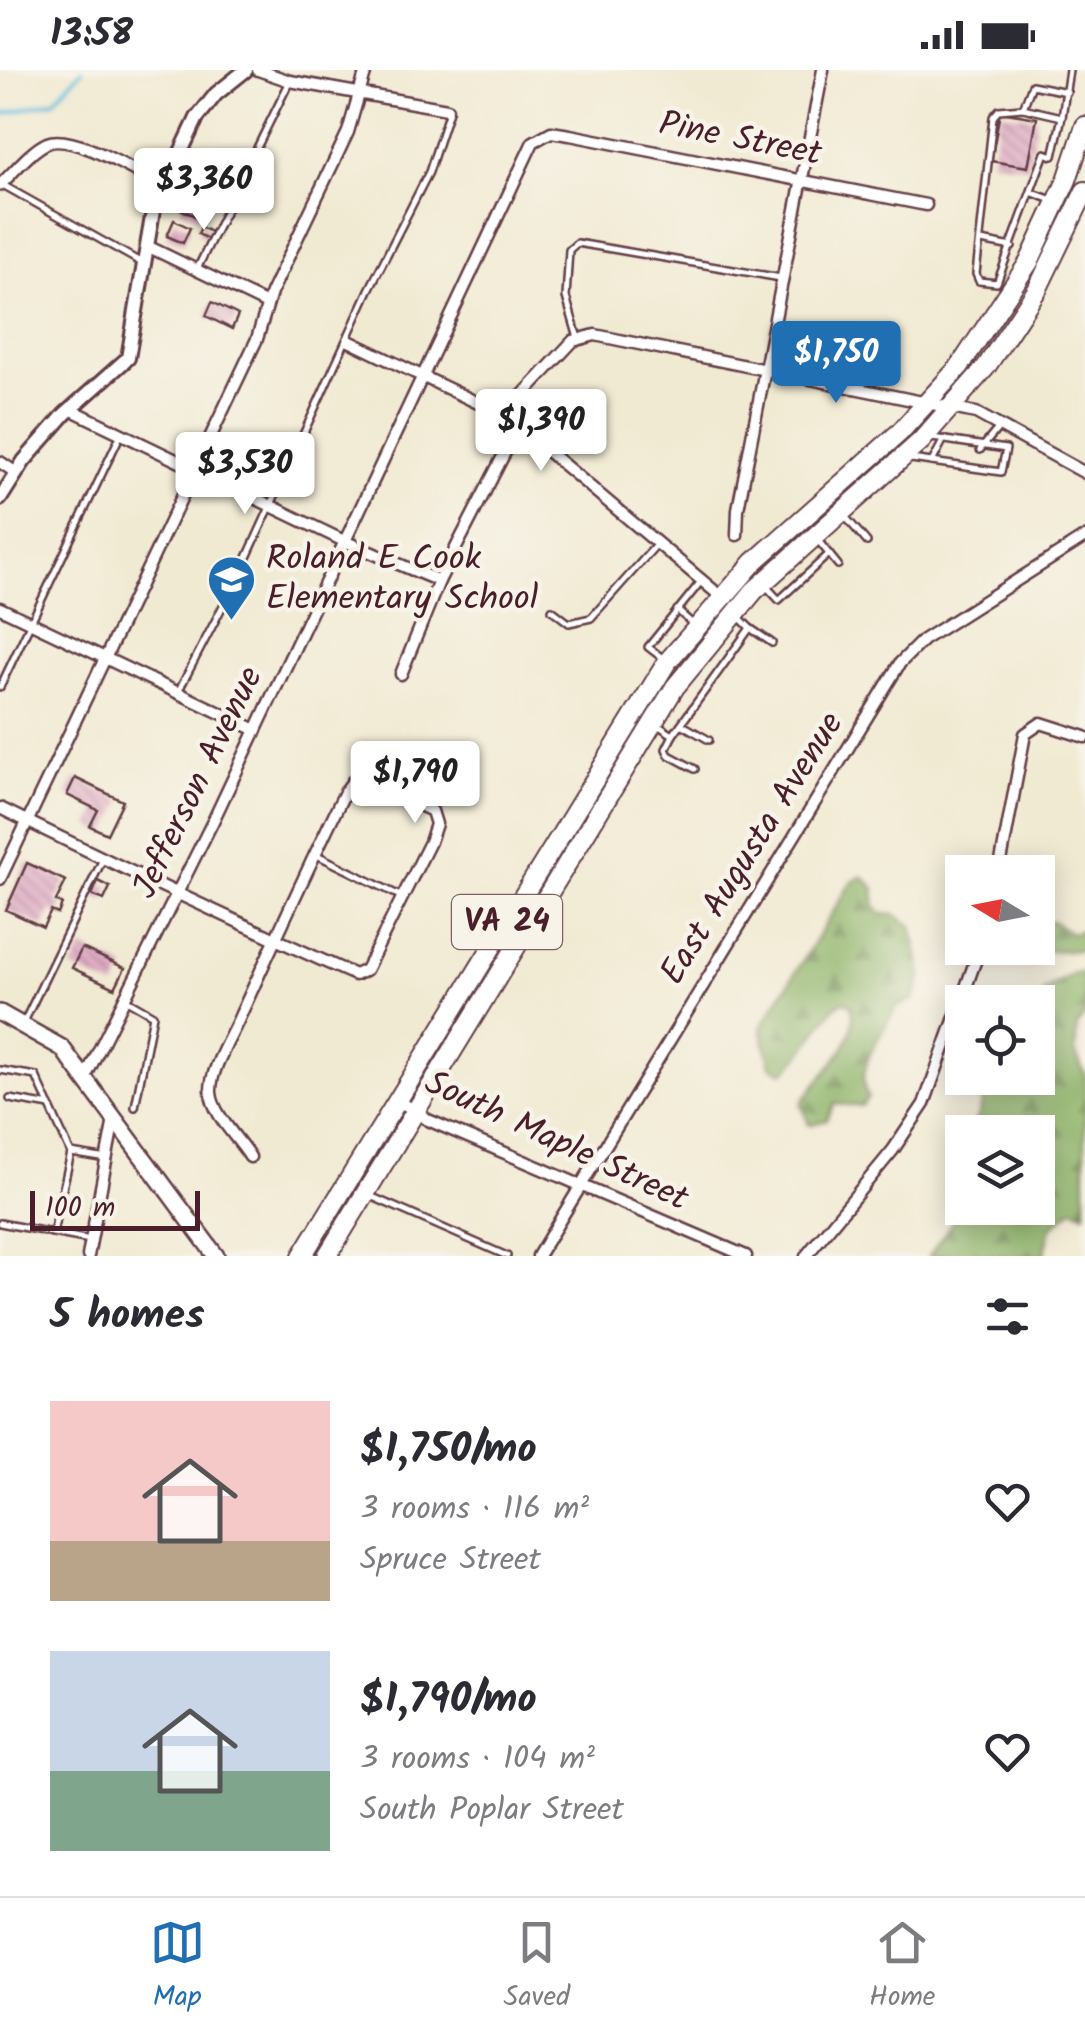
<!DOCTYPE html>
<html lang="en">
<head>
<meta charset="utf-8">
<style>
	:root { --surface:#fff; --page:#f7f7f7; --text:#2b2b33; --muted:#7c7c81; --line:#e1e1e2; --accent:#1f6fb2 }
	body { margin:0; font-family:Kalam,sans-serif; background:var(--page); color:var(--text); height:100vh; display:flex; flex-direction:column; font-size:38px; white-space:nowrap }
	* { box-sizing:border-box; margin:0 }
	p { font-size:32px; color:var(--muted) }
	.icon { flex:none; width:55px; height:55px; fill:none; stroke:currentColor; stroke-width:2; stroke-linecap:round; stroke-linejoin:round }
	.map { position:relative; height:1186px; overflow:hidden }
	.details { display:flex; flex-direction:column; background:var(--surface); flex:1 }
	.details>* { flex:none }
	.needle { width:65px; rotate:280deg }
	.buttons { position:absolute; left:945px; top:785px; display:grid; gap:20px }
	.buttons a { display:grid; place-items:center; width:110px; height:110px; border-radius:0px; background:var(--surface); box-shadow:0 5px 25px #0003; font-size:50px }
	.scale { position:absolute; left:30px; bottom:25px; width:170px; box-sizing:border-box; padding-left:10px; border:5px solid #4a1f2b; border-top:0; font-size:28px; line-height:35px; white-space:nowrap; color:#4a1f2b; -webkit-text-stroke:8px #f7f3e8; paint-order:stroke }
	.price { position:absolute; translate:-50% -85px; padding:0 22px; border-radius:10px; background:#fff; color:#222; font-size:32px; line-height:65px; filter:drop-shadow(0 2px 5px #0008) }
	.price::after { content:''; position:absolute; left:50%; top:60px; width:30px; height:22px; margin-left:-15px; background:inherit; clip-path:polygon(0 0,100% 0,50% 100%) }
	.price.current { background:var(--accent); color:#fff }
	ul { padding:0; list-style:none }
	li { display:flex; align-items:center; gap:30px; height:250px; padding:0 50px }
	li span { display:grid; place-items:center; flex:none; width:280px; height:200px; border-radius:0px; color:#555 }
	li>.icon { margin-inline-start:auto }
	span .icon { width:120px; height:120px; fill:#fffc; stroke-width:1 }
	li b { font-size:42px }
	h2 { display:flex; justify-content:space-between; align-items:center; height:120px; padding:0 50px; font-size:42px }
	.status { display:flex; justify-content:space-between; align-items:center; height:70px; padding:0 50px; background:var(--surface); direction:ltr }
	.status svg { height:28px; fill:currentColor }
	.tab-bar { display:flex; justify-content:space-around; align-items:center; height:140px; border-top:2px solid var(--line); background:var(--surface); font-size:28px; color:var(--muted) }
	.tab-bar a { display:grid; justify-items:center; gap:5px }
	.tab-bar .current { color:var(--accent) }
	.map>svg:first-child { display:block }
	.forest { fill:url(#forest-firs); stroke:#6c694a; stroke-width:2.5 }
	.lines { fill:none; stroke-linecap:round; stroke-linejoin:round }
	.stream { stroke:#5cbedb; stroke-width:4 }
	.building { fill:url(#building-back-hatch) }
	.service-casing { stroke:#633d44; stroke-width:10 }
	.minor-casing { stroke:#633d44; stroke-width:15 }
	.tertiary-casing { stroke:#633d44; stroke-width:18 }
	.secondary-casing { stroke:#633d44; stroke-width:20 }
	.primary-casing { stroke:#633d44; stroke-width:22 }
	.service { stroke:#fff; stroke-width:5 }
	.minor { stroke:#fff; stroke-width:10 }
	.tertiary { stroke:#fff; stroke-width:12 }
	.secondary { stroke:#fff; stroke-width:15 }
	.primary { stroke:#fff; stroke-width:18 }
	.labels { text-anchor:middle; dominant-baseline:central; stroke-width:9; stroke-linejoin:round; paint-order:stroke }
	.shield { fill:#f7f3e8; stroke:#7e5f64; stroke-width:2.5 }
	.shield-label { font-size:32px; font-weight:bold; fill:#4a1f2b }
	.street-label { font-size:35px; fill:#4a1f2b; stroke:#f7f3e8 }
	.poi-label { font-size:35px; fill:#4a1f2b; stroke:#f7f3e8; text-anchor:start }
</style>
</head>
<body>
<div class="status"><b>13:58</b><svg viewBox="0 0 49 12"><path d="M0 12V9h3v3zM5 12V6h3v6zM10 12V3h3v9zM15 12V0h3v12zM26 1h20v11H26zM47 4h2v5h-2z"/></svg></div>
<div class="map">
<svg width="1085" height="1186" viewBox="0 0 1085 1186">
	<defs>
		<pattern id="forest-firs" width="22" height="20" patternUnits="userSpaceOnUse" patternTransform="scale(2.5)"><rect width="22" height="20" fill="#8db368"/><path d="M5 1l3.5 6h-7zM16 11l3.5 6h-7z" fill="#759156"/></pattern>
		<pattern id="building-back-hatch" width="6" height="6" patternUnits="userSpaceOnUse" patternTransform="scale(2.5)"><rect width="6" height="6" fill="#dfabc4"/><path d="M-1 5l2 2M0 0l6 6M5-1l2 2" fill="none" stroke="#b78b9f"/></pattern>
	</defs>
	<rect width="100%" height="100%" fill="#f7f3e8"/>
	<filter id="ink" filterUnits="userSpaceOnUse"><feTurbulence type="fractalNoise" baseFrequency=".01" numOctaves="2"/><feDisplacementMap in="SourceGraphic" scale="20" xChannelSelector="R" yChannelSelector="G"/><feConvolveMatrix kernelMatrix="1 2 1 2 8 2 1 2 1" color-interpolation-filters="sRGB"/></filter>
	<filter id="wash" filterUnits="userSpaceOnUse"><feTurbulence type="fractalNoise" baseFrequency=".0048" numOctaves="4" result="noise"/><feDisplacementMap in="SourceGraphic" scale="40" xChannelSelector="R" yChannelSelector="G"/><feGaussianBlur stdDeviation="2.25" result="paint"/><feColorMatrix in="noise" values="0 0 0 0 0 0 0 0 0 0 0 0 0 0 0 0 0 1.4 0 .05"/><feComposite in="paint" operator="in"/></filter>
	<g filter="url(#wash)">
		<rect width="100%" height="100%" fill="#f1ead3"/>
		<g class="forest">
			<path d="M862 806 875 818 874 834 882 844 896 845 912 856 922 905 914 930 896 937C884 961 852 1001 868 1027L862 1036 834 1034 827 1050 809 1055 801 1034C818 1006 863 973 851 935L842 931C818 951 808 984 783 1002L771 996 761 958 851 813Z"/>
			<path d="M1052 851 1071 863 1085 860V880L1048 881 1038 869 1039 856Z"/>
			<path d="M1074 903H1085V945L1077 956 1075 982 1085 1005V1143L1072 1139 1051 1158 1044 1186H929L955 1148 962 1125V1138H1038V1062H973L986 1022 998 1008H1038V978L1047 974 1053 953 1043 935V921Z"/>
		</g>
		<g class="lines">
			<path class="stream" d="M0 45 54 31 82 0"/>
		</g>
		<g id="blocks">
			<g class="building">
				<path d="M1000 42 1037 48 1028 97 991 91Z"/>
				<path d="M194 109 211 117 197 147 180 139Z"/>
				<path d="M221 113 233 118 228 129 216 123Z"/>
				<path d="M174 150 190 158 183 173 167 166Z"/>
				<path d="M201 157 211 162 208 169 198 164Z"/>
				<path d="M212 232 238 245 232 259 206 246Z"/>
				<path d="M75 708 123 731 107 764 90 756 98 740 67 725Z"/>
				<path d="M27 793 66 811 56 831 62 834 58 844 51 841 43 857 6 840Z"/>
				<path d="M98 811 110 817 104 830 92 825Z"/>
				<path d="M82 878 125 898 115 918 72 898Z"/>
			</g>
		</g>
	</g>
	<g filter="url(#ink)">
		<use href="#blocks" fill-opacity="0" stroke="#633d44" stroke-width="2.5"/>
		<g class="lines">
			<defs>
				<g id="service">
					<path d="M1067 22 1032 15 1023 38 1062 47 1069 0"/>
					<path d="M1023 38 999 40 993 47 976 204 979 211 997 213 1045 83 1053 86 1062 47"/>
					<path d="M1 114 142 193"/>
					<path d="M1033 123 1055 131"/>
					<path d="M981 171 1012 177"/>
					<path d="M198 197 290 11"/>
					<path d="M578 268 566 227 569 180 577 173 781 208"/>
					<path d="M980 380 1000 356"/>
					<path d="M911 389 1001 402 1006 379 932 368"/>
					<path d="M932 392 944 369"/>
					<path d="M843 444 867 472"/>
					<path d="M816 468 838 495"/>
					<path d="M765 515 779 530 829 484"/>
					<path d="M552 540 569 553 591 548 657 474"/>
					<path d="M677 540 694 555"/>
					<path d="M750 558 772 573"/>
					<path d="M665 590 648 577 703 509"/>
					<path d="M0 617 120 366"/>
					<path d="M178 622 239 505 369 220 429 102 449 41"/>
					<path d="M656 654 673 665 750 558 738 546"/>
					<path d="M681 654 709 670"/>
					<path d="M673 665 666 679 669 685 695 699"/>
					<path d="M317 785 400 826"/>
					<path d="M125 929 153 945 135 1037"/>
					<path d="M24 952 102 791"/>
					<path d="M0 1000 36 1006 71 1083 53 1163 0 1153"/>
					<path d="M10 1029 50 1036"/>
					<path d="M71 1083 107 1089"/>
					<path d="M368 1125 507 1186"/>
					<path d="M53 1163 90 1170"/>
				</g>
				<g id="minor">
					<path d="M258 0 290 11 447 39"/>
					<path d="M0 115C14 102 30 81 47 73 73 62 138 104 164 116"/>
					<path d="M147 176 267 234"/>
					<path d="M349 271 507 347 724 529"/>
					<path d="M70 339 344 471 439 511"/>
					<path d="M504 345 573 271 595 265 976 343 1085 403"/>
					<path d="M0 392 15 402"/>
					<path d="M737 465 738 439 823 0"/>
					<path d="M0 538 256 660"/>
					<path d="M401 604 439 511 518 357"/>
					<path d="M0 738C118 796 236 852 355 905L366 900 430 772 436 754 432 741 363 708 353 711 345 722C309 795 275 870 241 944 232 966 210 999 211 1022 212 1044 239 1069 250 1087"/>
					<path d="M999 802 1025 664 1041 653 1085 667"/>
					<path d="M0 809 257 269 271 223 348 62 366 0"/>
					<path d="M85 1008 214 749 533 72 551 62 570 65 926 135"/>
					<path d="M398 1030 428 1050 746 1186"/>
					<path d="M88 1186 114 1049"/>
					<path d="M538 1186 900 593 923 570 1085 467"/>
					<path d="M806 1186 893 1080 924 1034 980 878"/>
				</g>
				<path id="tertiary" d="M0 429 24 391 65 344 128 288 153 141 197 48 216 24 246 0"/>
				<path id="secondary" d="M0 943 62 978 216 1186"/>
				<g id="primary">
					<path d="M302 1186 667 592 754 492 900 362 960 296 1029 192 1067 110 1085 56"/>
					<path d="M327 1186 675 617 754 521 921 371 986 297 1037 220 1085 121"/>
				</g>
			</defs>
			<use href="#service" class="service-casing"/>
			<use href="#minor" class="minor-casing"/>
			<use href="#tertiary" class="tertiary-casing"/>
			<use href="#secondary" class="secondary-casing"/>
			<use href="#primary" class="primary-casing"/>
			<use href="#service" class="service"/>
			<use href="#minor" class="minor"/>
			<use href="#tertiary" class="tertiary"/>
			<use href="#secondary" class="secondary"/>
			<use href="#primary" class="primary"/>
		</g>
	</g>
	<defs>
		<symbol id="school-pin" viewBox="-11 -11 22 30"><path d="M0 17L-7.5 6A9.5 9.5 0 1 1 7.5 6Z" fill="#1f6fb2" stroke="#f7f3e8"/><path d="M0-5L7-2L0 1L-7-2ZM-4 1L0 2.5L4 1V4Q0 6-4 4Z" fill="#fff"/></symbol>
	</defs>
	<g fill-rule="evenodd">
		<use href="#school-pin" x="204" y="482" width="55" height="75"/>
	</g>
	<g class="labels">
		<rect class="shield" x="452" y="825" width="110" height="54" rx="8"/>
		<g class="shield-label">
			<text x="507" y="852">VA 24</text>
		</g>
		<g class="street-label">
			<text transform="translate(740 70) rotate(11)">Pine Street</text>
			<text transform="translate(199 713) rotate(-64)">Jefferson Avenue</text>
			<text transform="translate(753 779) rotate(-58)">East Augusta Avenue</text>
			<text transform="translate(556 1072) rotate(25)">South Maple Street</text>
		</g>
		<g class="poi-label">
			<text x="266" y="490">Roland E Cook<tspan x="266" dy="40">Elementary School</tspan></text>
		</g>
	</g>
</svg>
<div class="buttons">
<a><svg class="needle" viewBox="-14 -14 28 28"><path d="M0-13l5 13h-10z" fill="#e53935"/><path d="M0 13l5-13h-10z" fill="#7c7c81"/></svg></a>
<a><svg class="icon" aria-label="locate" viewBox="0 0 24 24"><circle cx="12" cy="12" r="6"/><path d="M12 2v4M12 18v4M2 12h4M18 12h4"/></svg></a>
<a><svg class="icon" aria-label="layers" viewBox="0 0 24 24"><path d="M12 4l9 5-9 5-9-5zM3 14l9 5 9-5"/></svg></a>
</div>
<div class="scale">100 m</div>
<b class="price" style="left:204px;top:163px">$3,360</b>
<b class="price current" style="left:836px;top:336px">$1,750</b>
<b class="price" style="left:541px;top:404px">$1,390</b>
<b class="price" style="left:245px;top:447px">$3,530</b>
<b class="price" style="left:415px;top:756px">$1,790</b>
</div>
<section class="details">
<h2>5 homes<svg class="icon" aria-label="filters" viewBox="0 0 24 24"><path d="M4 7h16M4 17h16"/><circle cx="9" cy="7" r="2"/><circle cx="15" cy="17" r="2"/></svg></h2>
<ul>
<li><span style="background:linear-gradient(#f6c9c9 70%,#b9a48a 0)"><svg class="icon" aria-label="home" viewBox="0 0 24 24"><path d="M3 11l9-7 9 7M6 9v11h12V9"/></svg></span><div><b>$1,750/mo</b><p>3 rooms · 116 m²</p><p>Spruce Street</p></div><svg class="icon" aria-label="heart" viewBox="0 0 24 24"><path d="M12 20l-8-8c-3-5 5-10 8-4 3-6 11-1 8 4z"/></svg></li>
<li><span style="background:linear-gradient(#c9d6e8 60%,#7fa58c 0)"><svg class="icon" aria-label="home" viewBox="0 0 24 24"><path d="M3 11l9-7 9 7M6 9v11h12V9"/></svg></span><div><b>$1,790/mo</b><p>3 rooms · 104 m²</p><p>South Poplar Street</p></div><svg class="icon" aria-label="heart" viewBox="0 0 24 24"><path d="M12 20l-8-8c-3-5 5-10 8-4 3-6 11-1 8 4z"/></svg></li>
</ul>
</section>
<nav class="tab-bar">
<a class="current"><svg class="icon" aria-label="map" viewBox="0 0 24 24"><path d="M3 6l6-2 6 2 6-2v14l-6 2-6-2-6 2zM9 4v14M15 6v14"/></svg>Map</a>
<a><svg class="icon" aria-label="saved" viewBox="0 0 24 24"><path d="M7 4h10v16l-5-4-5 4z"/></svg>Saved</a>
<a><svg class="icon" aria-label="home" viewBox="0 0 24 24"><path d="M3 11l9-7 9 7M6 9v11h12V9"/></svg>Home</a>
</nav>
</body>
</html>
